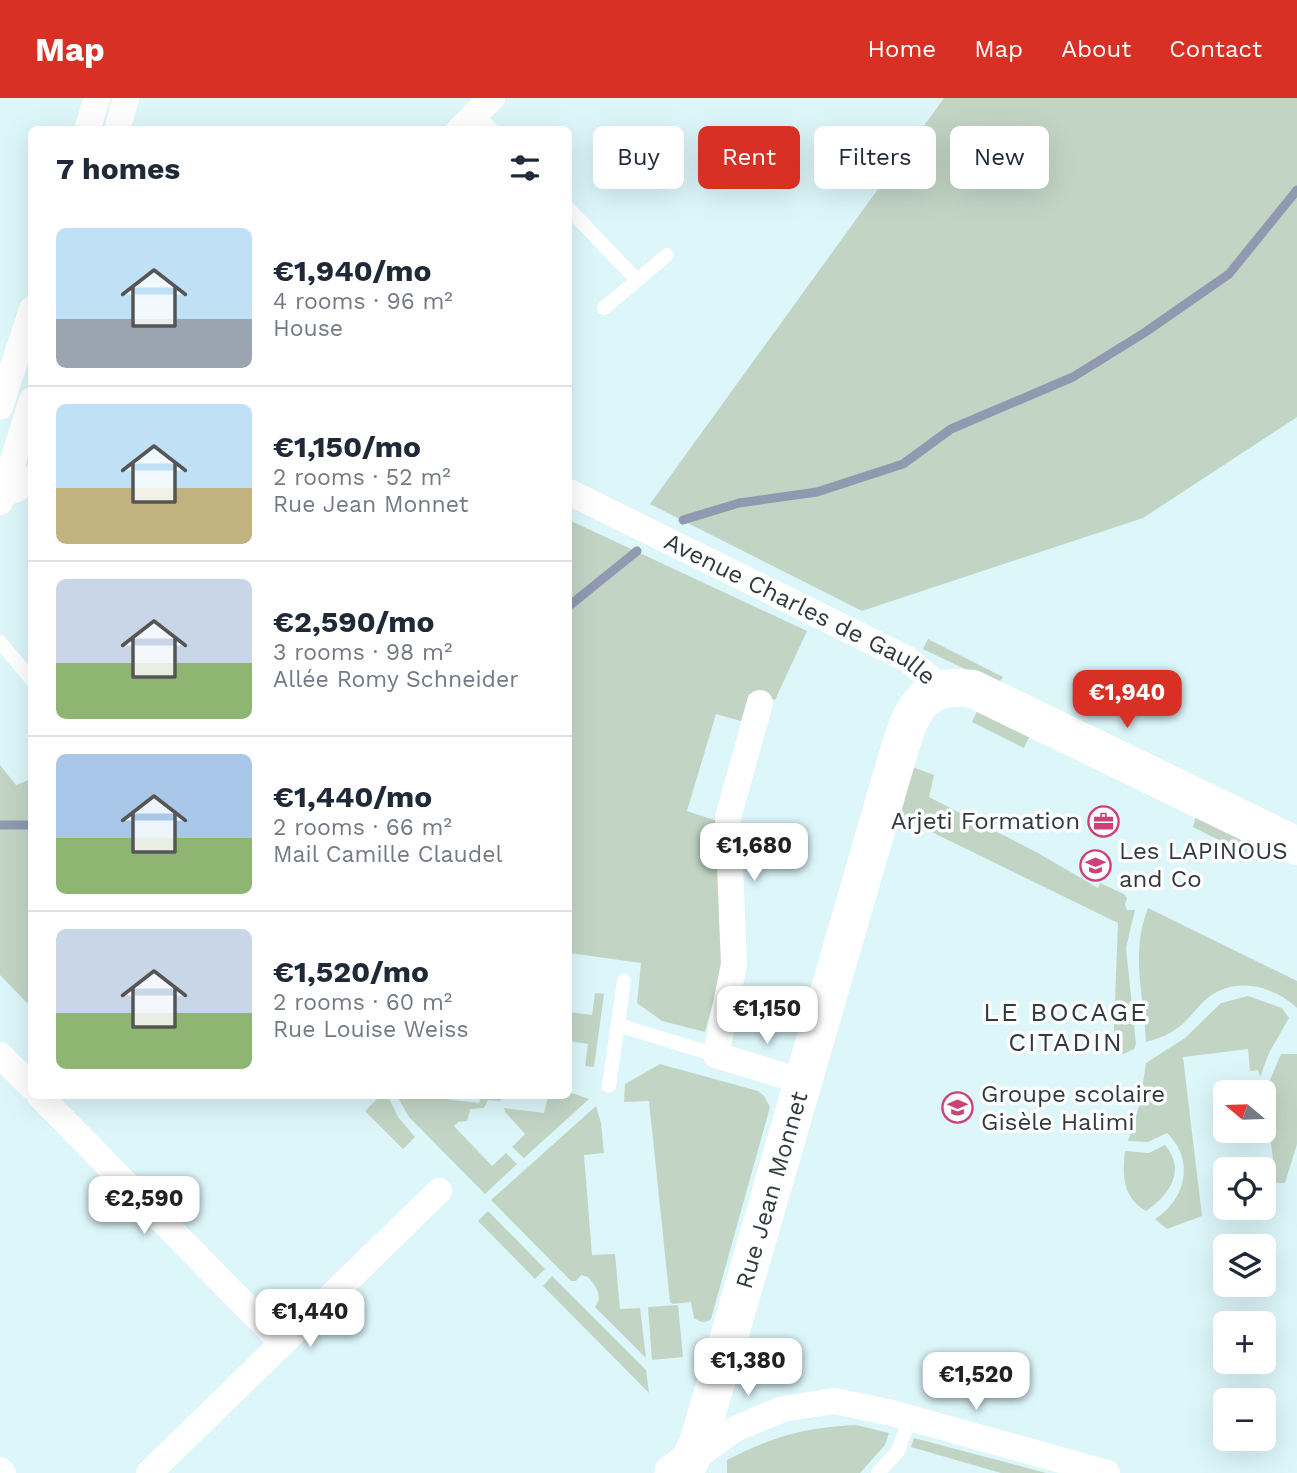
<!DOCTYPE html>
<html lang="en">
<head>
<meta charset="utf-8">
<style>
	:root { --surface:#fff; --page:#f6f6f7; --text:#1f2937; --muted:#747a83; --line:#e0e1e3; --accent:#d93025 }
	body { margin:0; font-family:"Work Sans",sans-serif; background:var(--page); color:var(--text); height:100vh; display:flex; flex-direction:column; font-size:26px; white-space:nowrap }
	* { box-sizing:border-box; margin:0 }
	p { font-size:23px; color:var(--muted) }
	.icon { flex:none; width:38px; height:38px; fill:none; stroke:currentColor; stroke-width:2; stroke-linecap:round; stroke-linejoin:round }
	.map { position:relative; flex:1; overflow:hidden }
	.side { position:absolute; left:28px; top:28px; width:544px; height:973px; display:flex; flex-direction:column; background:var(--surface); border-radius:10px; box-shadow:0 7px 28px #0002 }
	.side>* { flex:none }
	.hud { position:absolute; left:593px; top:28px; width:598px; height:63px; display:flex; gap:14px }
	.needle { width:46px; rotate:289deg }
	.tools { position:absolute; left:1213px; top:982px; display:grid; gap:14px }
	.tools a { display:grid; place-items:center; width:63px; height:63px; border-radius:10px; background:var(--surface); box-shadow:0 7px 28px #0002; font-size:35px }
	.price { position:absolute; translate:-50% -60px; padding:0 16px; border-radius:14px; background:#fff; color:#222; font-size:23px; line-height:46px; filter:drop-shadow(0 2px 4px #0008) }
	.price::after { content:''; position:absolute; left:50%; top:42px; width:21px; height:16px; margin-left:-10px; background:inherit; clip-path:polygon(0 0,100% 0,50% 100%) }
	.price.on { background:var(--accent); color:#fff }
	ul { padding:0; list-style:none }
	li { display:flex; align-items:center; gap:21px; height:175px; padding:0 28px }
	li+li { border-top:2px solid var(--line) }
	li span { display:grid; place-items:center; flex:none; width:196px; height:140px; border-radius:10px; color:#555 }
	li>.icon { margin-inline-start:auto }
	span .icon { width:84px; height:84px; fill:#fffc; stroke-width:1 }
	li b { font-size:30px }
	h2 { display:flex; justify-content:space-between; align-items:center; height:84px; padding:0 28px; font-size:30px }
	.pill { padding:0 24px; border-radius:10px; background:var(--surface); box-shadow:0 7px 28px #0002; font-size:24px; line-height:63px }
	.pill.on { background:var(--accent); color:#fff }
	header { display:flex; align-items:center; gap:42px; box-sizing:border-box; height:98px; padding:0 35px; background:var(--accent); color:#fff }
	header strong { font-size:33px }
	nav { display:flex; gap:38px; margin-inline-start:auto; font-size:24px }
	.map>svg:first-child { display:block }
	.green { fill:#c2d5c5 }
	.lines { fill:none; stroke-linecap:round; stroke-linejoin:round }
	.stream { stroke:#8f9ab1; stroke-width:9 }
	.lane { stroke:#fff; stroke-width:14 }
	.street { stroke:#fff; stroke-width:26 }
	.secondary { stroke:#fff; stroke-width:38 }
	.labels { text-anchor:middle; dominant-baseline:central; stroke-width:7; stroke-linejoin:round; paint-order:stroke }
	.street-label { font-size:24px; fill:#313b3d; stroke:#fdfdfd }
	.poi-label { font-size:24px; fill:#313b3d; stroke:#fdfdfd; text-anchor:start }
	.neighbourhood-label { font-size:26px; letter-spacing:2px; fill:#313b3d; stroke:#fdfdfd }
</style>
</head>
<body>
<header>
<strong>Map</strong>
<nav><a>Home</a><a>Map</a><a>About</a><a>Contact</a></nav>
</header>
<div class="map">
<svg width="1297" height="1375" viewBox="0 0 1297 1375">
	<rect width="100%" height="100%" fill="#dcf6fa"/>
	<g class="green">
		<path d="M944 0H1297V319L1143 420 862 513 650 406Z"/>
		<path d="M569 422 807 533 775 602 749 596 741 623 716 616 687 713 717 723 723 867 705 934 662 923 637 905 641 865 569 855Z"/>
		<path d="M928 541 1003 579 998 587 923 551Z"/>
		<path d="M978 611 1031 635 1024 650 972 624Z"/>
		<path d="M0 667 16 687 31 681V909L0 877Z"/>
		<path d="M910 668 934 677 929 699 1038 755 1098 790 1100 785 1124 796 1127 800 1125 807 1127 812H1135L1126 850 1136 946 1134 951 1124 956 1113 955 1118 825 897 717Z"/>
		<path d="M1196 717 1251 744 1245 755 1193 729Z"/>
		<path d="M1148 810 1297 883V910C1271 886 1231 877 1203 904 1194 913 1187 924 1176 931 1167 938 1156 941 1146 944 1144 896 1130 856 1148 810Z"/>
		<path d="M595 895 604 896 594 969 585 968 588 946 569 943V914L592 917Z"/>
		<path d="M1248 898 1282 910 1289 920 1269 955 1260 979 1258 972 1250 973 1248 951 1183 959 1202 1118 1167 1131 1155 1121C1186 1101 1195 1062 1167 1035L1148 1044 1128 1043 1140 1005 1146 965 1185 940 1221 905Z"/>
		<path d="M1281 956H1297V1046L1285 1085H1276L1264 989 1270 982Z"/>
		<path d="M660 966 758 993 764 998 770 1009 711 1221C705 1226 700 1224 694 1220L691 1204 673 1206 670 1204 649 1003 624 1004 625 986Z"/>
		<path d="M569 994 589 1001 524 1060 512 1049 525 1036 505 1014 504 1010 544 1015 548 998H569Z"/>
		<path d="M380 998H388L398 1019 415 1039 403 1051 365 1013Z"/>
		<path d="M397 998H421L479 1005 482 998H507L499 1003 488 1002 484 1010 470 1011 467 1023 458 1024 454 1028 492 1068 506 1055 517 1066 485 1096 409 1019Z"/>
		<path d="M596 1008 601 1025 604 1055 584 1057 592 1157 615 1156 620 1211 640 1210 646 1260 595 1209C604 1199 595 1187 588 1179L581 1177 576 1183H571L491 1102Z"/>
		<path d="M1165 1047C1187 1073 1169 1097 1146 1113 1123 1099 1122 1079 1125 1053L1149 1055Z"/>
		<path d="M488 1113 545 1171 535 1181 478 1123Z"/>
		<path d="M552 1178 646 1272 649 1295 543 1188Z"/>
		<path d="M678 1207 683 1259 652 1262 648 1209Z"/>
		<path d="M856 1327 889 1335 885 1347 860 1375H727V1362C771 1339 806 1329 856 1327Z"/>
		<path d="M914 1340 1046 1375H1001L911 1349Z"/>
	</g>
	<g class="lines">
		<g class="stream">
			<path d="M683 422 739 405 817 394 903 366 951 331 1073 279 1144 235 1229 176 1297 92"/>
			<path d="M569 508 637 453"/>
			<path d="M0 727H32"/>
		</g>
		<g class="lane">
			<path d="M477 16 492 32"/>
			<path d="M569 111 637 182"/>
			<path d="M604 210 667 157"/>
			<path d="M0 544 32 582"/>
			<path d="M618 927 716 957"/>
			<path d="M609 988 624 883"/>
			<path d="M878 1375 898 1353 910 1320"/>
		</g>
		<g class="street">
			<path d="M87 32 97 0"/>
			<path d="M117 32 126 0"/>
			<path d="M459 32 492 0"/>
			<path d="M0 309 32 211"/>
			<path id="s1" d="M569 394 879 547 907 561 942 590"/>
			<path d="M0 397 17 391 32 380"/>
			<path d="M0 404 32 302"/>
			<path d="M760 605 728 720 734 866 716 957 804 984"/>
			<path d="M0 957 32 989"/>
			<path d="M40 998 282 1245"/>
			<path d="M692 1362 735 1331 783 1311 834 1303 892 1315 1107 1375"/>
			<path d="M0 1372 3 1375"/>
			<path d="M149 1375 439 1093"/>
		</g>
		<path class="secondary" id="s2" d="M673 1375 690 1363 700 1339 899 653C912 611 923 583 973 591L1297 748"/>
	</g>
	<defs>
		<symbol id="office-ring" viewBox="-11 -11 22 22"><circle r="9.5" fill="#fdfdfd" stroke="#cc4178" stroke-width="1.5"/><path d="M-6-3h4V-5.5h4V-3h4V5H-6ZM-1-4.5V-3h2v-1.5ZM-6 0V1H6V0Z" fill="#cc4178"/></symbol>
		<symbol id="school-ring" viewBox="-11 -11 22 22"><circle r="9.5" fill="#fdfdfd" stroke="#cc4178" stroke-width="1.5"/><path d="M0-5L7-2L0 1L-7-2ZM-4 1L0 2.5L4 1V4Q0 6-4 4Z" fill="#cc4178"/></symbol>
	</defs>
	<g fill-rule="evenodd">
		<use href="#office-ring" x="1086" y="706" width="35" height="35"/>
		<use href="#school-ring" x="1078" y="750" width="35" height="35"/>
		<use href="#school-ring" x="940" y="992" width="35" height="35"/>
	</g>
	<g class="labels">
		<g class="street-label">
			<text stroke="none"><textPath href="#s1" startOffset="259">Avenue Charles de Gaulle</textPath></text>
			<text stroke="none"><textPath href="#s2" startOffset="304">Rue Jean Monnet</textPath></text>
		</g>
		<g class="poi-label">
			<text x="1080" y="723" text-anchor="end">Arjeti Formation</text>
			<text x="1119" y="753">Les LAPINOUS<tspan x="1119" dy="28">and Co</tspan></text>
			<text x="981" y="996">Groupe scolaire<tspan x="981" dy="28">Gisèle Halimi</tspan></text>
		</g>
		<g class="neighbourhood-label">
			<text x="1066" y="914">LE BOCAGE<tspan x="1066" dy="30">CITADIN</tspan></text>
		</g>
	</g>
</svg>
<div class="tools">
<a><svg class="needle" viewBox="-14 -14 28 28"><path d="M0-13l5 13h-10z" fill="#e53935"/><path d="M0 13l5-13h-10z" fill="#747a83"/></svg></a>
<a><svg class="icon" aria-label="locate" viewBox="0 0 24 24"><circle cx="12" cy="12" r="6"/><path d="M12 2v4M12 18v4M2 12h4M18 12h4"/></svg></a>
<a><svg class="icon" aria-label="layers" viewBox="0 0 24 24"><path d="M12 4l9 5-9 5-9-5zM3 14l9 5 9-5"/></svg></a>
<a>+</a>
<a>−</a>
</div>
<b class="price on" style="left:1127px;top:632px">€1,940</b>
<b class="price" style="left:754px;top:785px">€1,680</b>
<b class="price" style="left:767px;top:948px">€1,150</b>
<b class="price" style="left:144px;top:1138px">€2,590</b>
<b class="price" style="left:310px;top:1251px">€1,440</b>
<b class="price" style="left:748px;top:1300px">€1,380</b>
<b class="price" style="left:976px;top:1314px">€1,520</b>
<div class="hud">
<a class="pill">Buy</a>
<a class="pill on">Rent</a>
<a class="pill">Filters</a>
<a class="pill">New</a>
</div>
<section class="side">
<h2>7 homes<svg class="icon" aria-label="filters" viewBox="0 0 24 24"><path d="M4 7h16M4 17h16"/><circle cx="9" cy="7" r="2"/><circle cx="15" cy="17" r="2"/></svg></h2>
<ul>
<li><span style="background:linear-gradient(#bfe0f5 65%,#9aa5b1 0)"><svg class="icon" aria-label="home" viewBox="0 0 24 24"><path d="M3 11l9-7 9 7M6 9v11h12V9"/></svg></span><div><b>€1,940/mo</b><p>4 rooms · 96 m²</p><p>House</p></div></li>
<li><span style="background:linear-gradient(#bfe0f5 60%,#c2b280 0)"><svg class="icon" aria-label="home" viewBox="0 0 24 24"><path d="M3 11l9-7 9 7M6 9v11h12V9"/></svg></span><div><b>€1,150/mo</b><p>2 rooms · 52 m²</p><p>Rue Jean Monnet</p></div></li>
<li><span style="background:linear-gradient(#c9d6e8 60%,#8fb573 0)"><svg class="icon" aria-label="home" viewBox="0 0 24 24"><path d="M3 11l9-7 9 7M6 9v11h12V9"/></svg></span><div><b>€2,590/mo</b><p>3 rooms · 98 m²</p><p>Allée Romy Schneider</p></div></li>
<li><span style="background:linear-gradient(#a9c7e8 60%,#8fb573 0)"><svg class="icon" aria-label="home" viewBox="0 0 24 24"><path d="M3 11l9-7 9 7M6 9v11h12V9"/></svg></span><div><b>€1,440/mo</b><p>2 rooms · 66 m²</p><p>Mail Camille Claudel</p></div></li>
<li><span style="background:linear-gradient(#c9d6e8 60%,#8fb573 0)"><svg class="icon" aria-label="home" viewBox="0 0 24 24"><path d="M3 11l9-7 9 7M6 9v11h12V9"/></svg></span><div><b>€1,520/mo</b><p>2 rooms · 60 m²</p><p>Rue Louise Weiss</p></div></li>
</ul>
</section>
</div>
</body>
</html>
